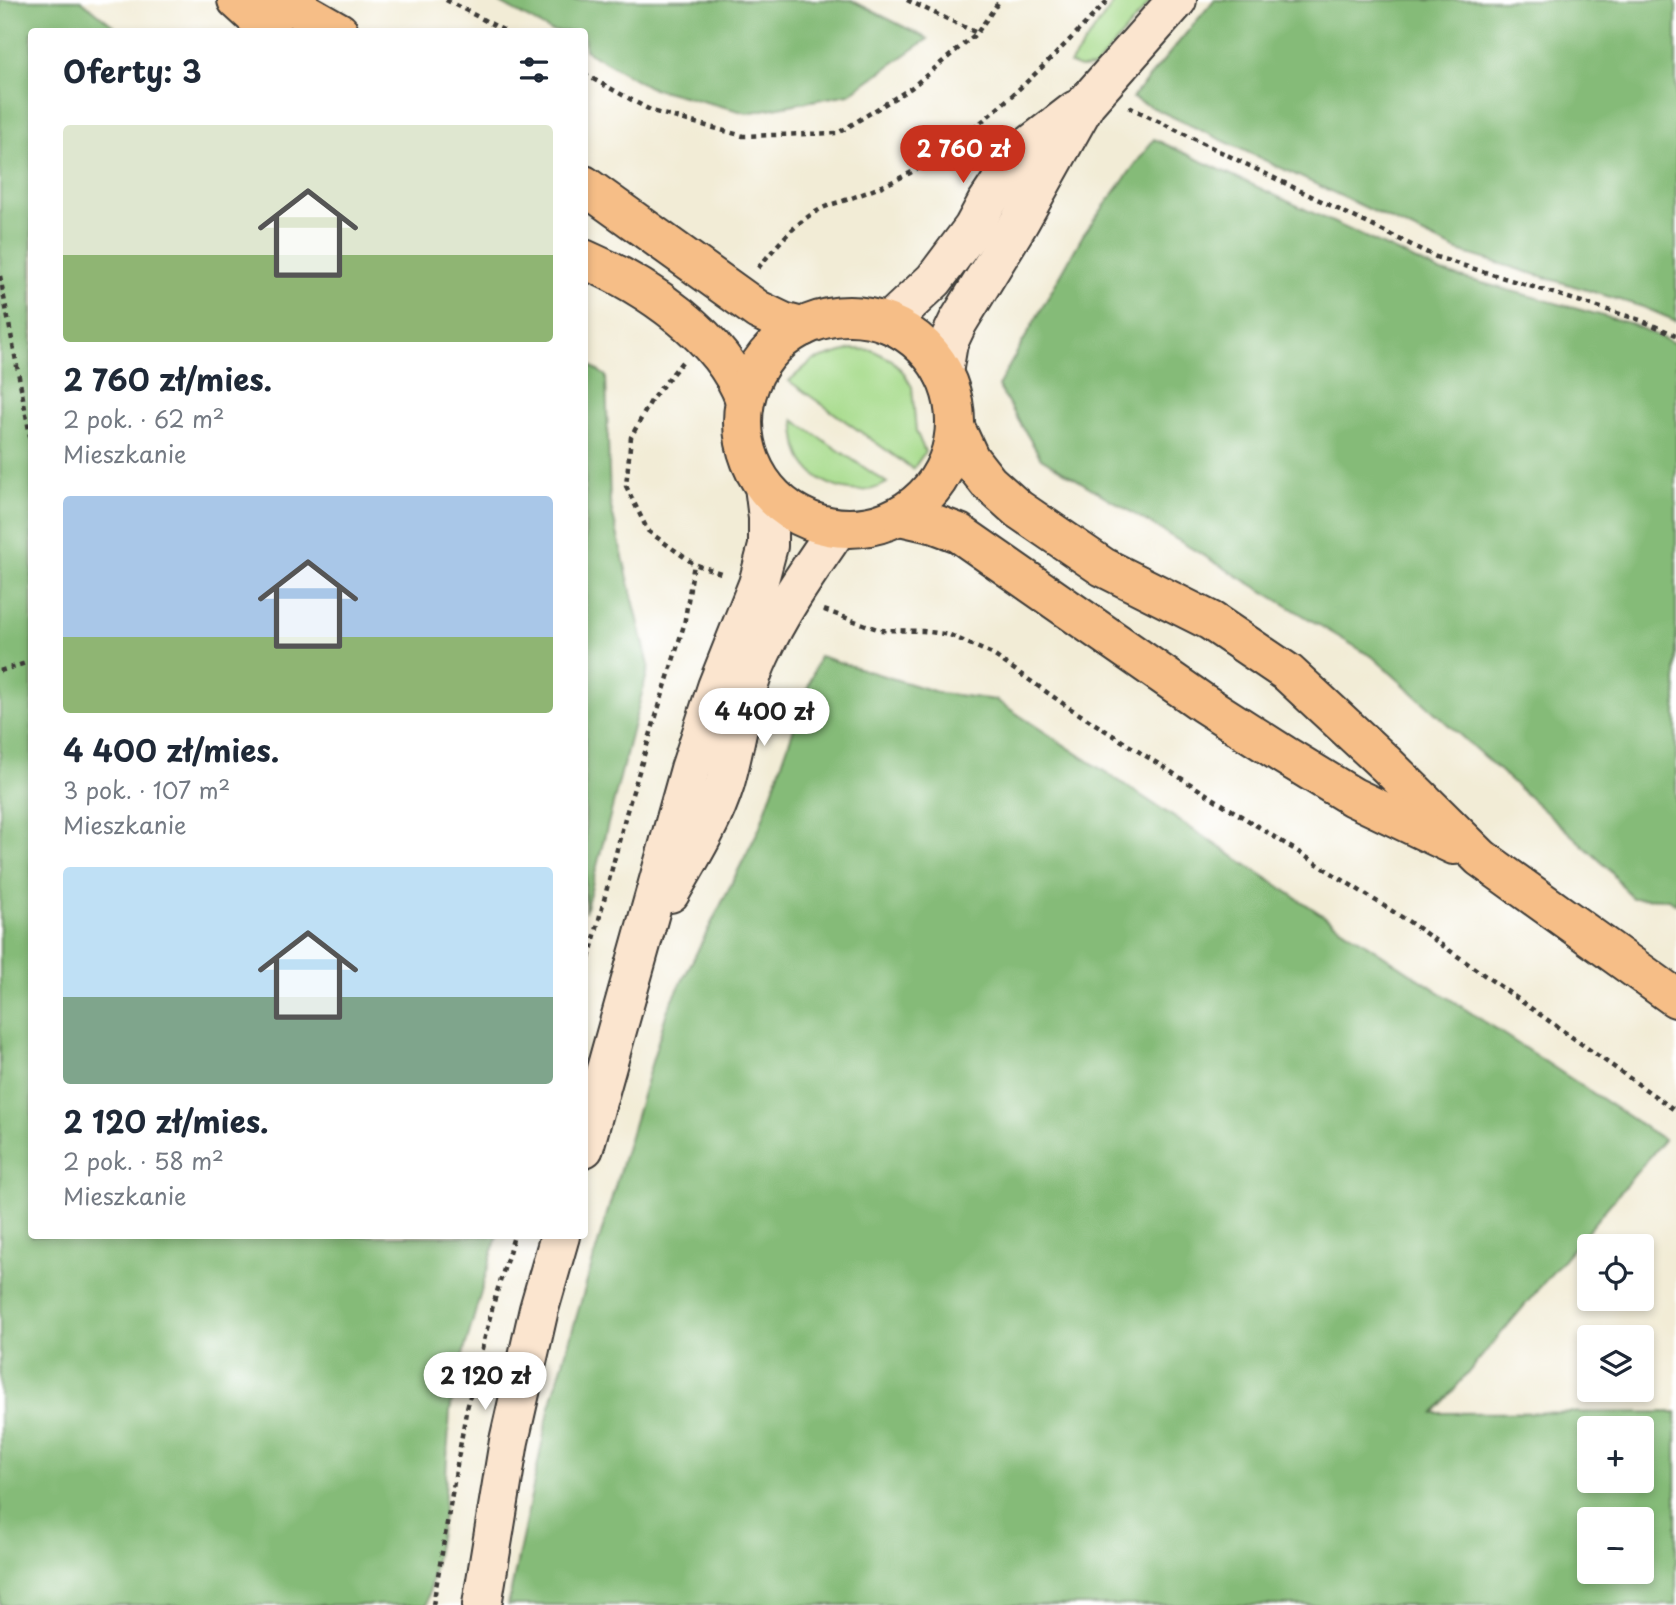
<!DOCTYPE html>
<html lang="pl">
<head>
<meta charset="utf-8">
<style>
	:root { --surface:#fff; --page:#f6f6f7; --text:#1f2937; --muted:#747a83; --accent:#c8321e }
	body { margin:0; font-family:"Playpen Sans",sans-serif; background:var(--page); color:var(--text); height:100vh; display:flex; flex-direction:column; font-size:26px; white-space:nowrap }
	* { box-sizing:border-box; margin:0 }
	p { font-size:23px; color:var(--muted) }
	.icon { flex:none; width:38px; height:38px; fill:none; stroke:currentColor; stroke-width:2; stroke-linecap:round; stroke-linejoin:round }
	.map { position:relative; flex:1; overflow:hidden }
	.details { position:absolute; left:28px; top:28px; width:560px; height:1211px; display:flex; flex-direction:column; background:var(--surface); border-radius:7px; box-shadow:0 4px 10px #0003 }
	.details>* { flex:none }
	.tools { position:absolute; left:1577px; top:1234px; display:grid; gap:14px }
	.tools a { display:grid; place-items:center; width:77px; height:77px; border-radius:7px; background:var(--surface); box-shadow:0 4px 10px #0003; font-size:35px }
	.price { position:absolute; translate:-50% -60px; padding:0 16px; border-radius:24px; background:#fff; color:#222; font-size:23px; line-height:46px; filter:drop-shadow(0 2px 4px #0008) }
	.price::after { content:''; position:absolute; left:50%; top:42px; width:21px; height:16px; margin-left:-10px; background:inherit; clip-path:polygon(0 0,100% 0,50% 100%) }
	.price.active { background:var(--accent); color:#fff }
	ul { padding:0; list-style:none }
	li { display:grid; align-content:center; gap:14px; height:371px; padding:0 35px }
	li span { display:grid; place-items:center; height:217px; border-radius:7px; color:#555 }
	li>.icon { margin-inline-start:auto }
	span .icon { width:126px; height:126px; fill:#fffc; stroke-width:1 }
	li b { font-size:30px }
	h2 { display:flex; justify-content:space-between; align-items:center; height:84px; padding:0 35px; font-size:30px }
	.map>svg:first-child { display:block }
	.green { fill:#a7db8c; stroke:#627c54; stroke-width:2 }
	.forest { fill:#85bb78; stroke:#506c4a; stroke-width:2; fill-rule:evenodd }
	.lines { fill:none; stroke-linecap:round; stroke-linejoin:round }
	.secondary-casing { stroke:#3c3b38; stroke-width:42 }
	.primary-casing { stroke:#3c3b38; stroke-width:42 }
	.path { stroke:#3c3b38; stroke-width:4.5; stroke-dasharray:5 5; stroke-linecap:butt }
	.secondary { stroke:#fbe5cf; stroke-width:38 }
	.primary { stroke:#f6be87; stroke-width:38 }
</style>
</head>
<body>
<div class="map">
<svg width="1676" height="1605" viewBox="0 0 1676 1605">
	<rect width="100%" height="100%" fill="#fff"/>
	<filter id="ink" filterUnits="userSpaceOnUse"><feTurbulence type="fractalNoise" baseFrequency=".0143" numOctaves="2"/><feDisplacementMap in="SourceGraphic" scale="14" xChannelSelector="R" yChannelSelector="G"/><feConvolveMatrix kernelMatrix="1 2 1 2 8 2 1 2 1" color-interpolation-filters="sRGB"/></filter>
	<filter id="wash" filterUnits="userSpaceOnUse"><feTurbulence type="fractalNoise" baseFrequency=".00686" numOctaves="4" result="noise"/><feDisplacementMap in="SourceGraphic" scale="28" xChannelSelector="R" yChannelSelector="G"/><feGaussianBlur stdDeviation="1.57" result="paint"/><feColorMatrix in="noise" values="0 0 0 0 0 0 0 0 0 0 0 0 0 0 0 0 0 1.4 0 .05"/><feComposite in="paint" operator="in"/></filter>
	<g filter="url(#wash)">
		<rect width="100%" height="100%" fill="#f2ecd6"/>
		<g class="green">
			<path d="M1116 0H1152L1095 67 1080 68 1070 64Z"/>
			<path d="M852 349 872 350 892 360 904 373 912 387 916 431 925 452 913 469 789 381 812 361Z"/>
			<path d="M794 420 887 483C860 499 822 489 804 462 796 450 796 433 794 420Z"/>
		</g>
		<g class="forest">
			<path d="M0 0H81L120 31 32 32V1236H497L457 1376 450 1411 444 1510 427 1605H0Z"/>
			<path d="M495 0H851L928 39 849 94 747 113 649 87 585 50 584 32 551 31Z"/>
			<path d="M1214 0H1676V321L1643 307 1458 251 1132 98Z"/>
			<path d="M1154 139 1438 271 1629 323 1676 344V904L1669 899 1632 898 1607 867 1374 658 1041 458 998 386 1083 235Z"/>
			<path d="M585 362 606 376 610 503 649 666 585 912Z"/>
			<path d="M819 656 940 693 996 700 1664 1140 1434 1413 1676 1412V1605H508L550 1406 667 1011 759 829ZM1589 1428H1642V1480H1589ZM1589 1519H1642V1572H1589Z"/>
		</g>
	</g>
	<g filter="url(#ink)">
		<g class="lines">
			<defs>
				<g id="secondary">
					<path d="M888 323 934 280 973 228 986 204 1020 153 1076 110"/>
					<path d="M943 373 948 343 958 322 1020 221 1086 103 1177 0"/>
					<path d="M670 893C690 858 713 822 725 783 737 741 741 695 760 655 781 609 810 569 838 528"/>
					<path d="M584 1148 690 769 717 687 758 584 768 546V518L764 486"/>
					<path d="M482 1605 509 1441 539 1309 560 1236"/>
				</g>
				<g id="primary">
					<path d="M237 0 272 32"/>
					<path d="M283 0 339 32"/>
					<path d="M584 185 758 310 783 322 802 327"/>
					<path d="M584 259C645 285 722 336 745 400"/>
					<circle cx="849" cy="422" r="106"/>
					<path d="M955 427 970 459 988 482 1018 509 1103 567 1211 621 1288 673 1386 764 1481 858 1676 998"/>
					<path d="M900 516 935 524 959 533 1203 703 1284 755 1353 797 1454 845"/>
				</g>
			</defs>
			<use href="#secondary" class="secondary-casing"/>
			<use href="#primary" class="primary-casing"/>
			<g class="path">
				<path d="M446 0 507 32"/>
				<path d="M907 0 977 33"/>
				<path d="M584 74 652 111 743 136 838 133 911 88 977 33 1000 0"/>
				<path d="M1129 107 1436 257 1640 320 1676 335"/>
				<path d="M758 268C776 247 793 224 819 210 829 204 842 202 854 197 874 190 898 180 917 169 986 126 1052 59 1108 0"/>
				<path d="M0 276 32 446"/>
				<path d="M682 362 652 399 631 437 626 486 648 531 694 564 724 574"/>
				<path d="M824 610 880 630 923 631 950 635 992 654 1068 707 1408 921 1676 1111"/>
				<path d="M0 671 32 661"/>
				<path d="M584 978 626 814 684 625 694 564"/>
				<path d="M433 1605 466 1412 493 1305 514 1236"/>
			</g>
			<use href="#secondary" class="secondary"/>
			<use href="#primary" class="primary"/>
		</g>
	</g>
</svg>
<div class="tools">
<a><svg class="icon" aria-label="locate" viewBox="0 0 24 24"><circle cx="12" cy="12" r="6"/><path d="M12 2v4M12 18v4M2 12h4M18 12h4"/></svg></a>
<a><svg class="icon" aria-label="layers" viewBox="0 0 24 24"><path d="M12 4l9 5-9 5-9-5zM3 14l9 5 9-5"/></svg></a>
<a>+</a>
<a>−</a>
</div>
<b class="price active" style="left:963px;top:185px">2 760 zł</b>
<b class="price" style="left:764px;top:748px">4 400 zł</b>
<b class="price" style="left:485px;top:1412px">2 120 zł</b>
<section class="details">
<h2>Oferty: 3<svg class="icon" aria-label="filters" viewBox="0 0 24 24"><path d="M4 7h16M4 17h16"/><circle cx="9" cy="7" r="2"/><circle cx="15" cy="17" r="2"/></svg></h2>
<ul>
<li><span style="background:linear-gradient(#dfe7d0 60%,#8fb573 0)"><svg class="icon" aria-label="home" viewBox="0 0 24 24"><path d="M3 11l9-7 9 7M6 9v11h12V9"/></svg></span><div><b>2 760 zł/mies.</b><p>2 pok. · 62 m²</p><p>Mieszkanie</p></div></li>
<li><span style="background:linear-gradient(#a9c7e8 65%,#8fb573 0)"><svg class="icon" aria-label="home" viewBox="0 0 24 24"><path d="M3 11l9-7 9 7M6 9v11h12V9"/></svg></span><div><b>4 400 zł/mies.</b><p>3 pok. · 107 m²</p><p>Mieszkanie</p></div></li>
<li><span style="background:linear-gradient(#bfe0f5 60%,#7fa58c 0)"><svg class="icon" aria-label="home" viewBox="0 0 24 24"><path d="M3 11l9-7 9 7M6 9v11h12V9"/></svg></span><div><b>2 120 zł/mies.</b><p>2 pok. · 58 m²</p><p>Mieszkanie</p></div></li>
</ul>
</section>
</div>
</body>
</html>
